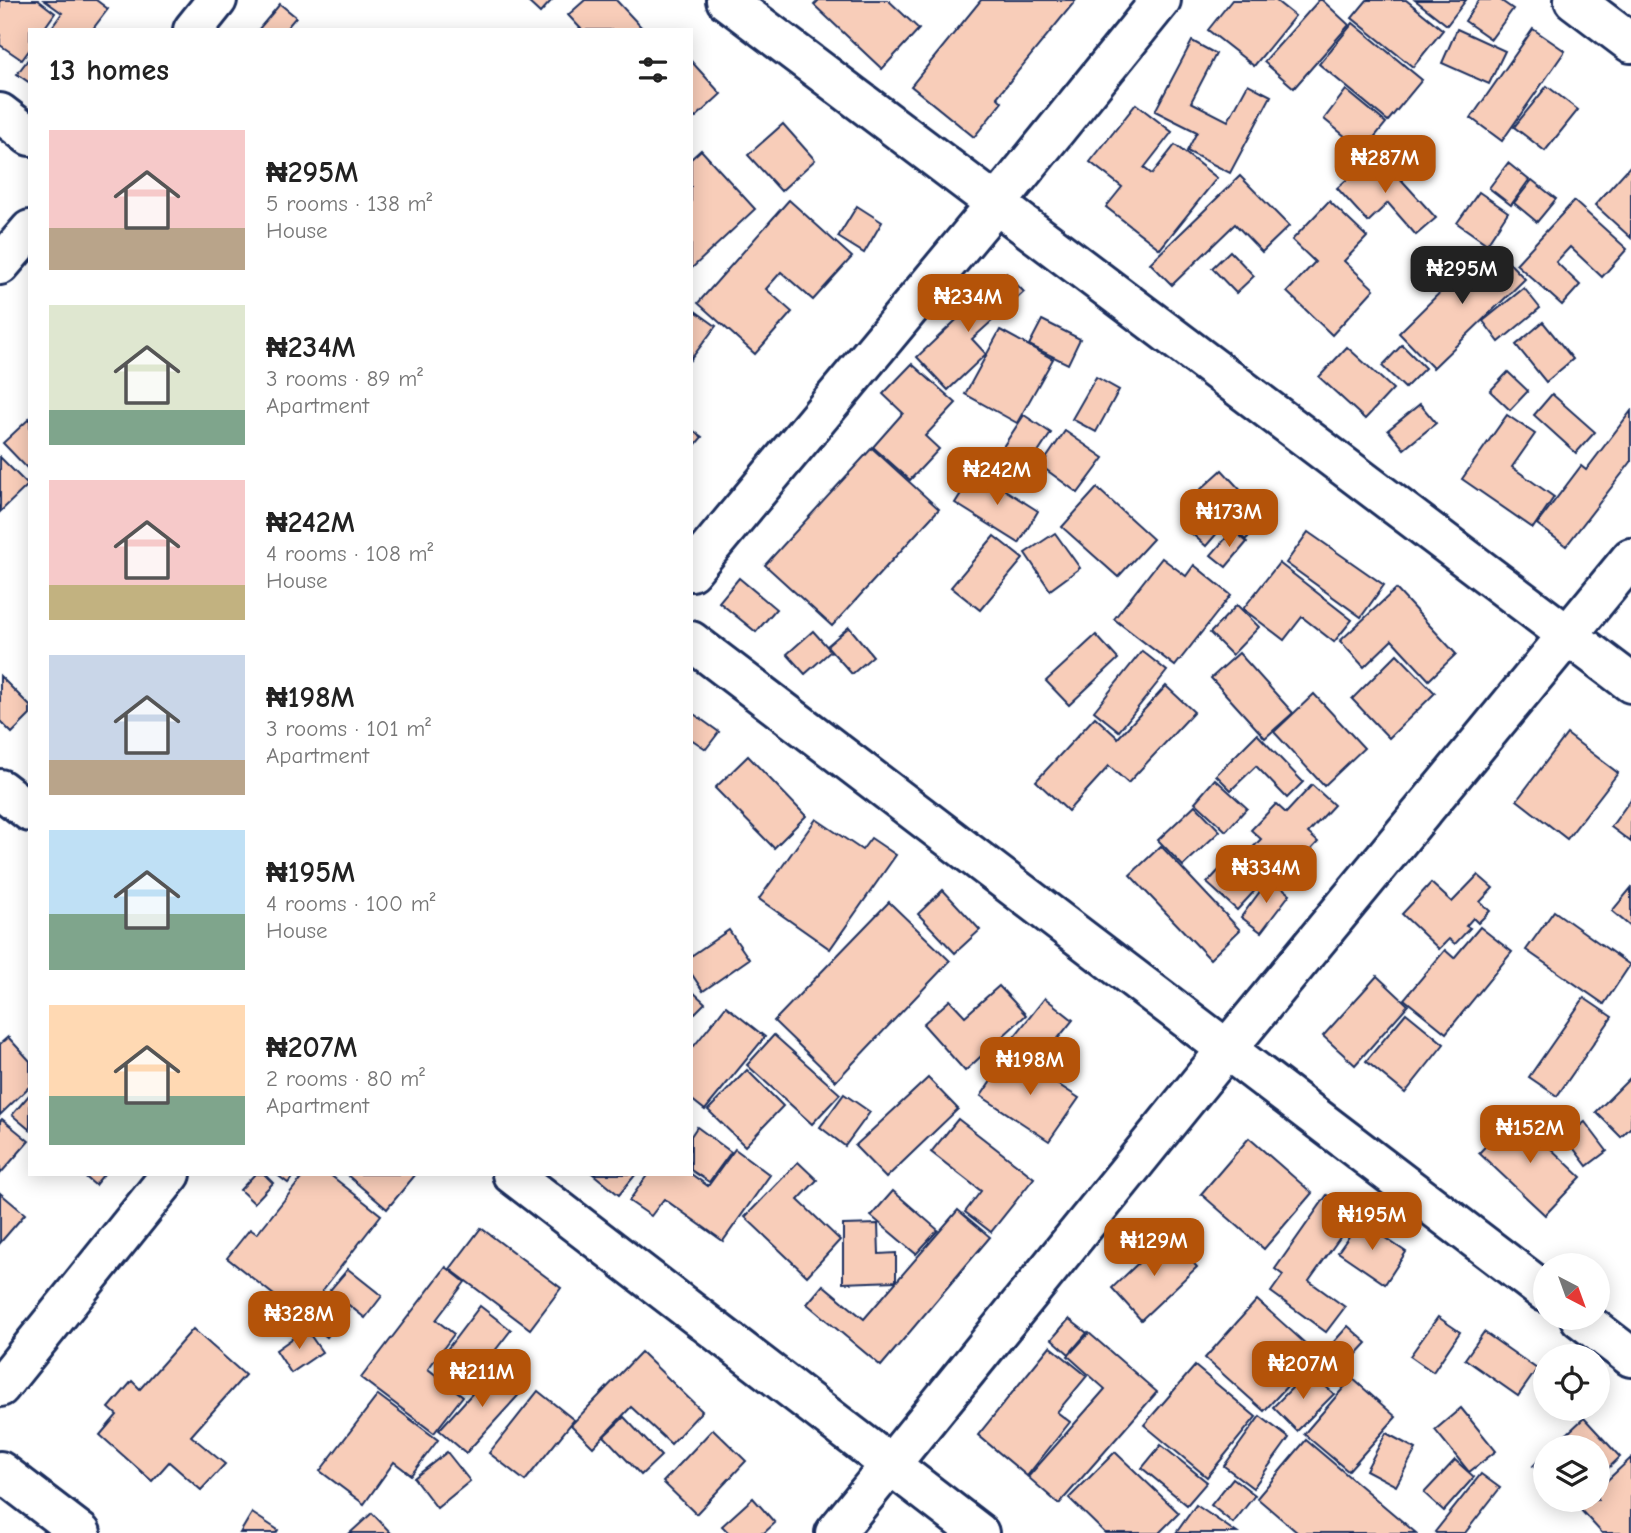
<!DOCTYPE html>
<html lang="en">
<head>
<meta charset="utf-8">
<style>
	:root { --surface:#fff; --page:#f6f6f6; --text:#222; --muted:#767676; --accent:#b45309 }
	body { margin:0; font-family:"Comic Neue",sans-serif; background:var(--page); color:var(--text); height:100vh; display:flex; flex-direction:column; font-size:26px; white-space:nowrap }
	* { box-sizing:border-box; margin:0 }
	p { font-size:23px; color:var(--muted) }
	.icon { flex:none; width:38px; height:38px; fill:none; stroke:currentColor; stroke-width:2; stroke-linecap:round; stroke-linejoin:round }
	.map { position:relative; flex:1; overflow:hidden }
	.sheet { position:absolute; left:28px; top:28px; width:665px; height:1148px; display:flex; flex-direction:column; background:var(--surface); border-radius:0px; box-shadow:0 4px 18px #0003 }
	.sheet>* { flex:none }
	.needle { width:46px; rotate:139deg }
	.tools { position:absolute; left:1533px; top:1253px; display:grid; gap:14px }
	.tools a { display:grid; place-items:center; width:77px; height:77px; border-radius:50%; background:var(--surface); box-shadow:0 4px 18px #0003; font-size:35px }
	.price { position:absolute; translate:-50% -60px; padding:0 16px; border-radius:14px; background:var(--accent); color:#fff; font-size:23px; line-height:46px; filter:drop-shadow(0 2px 4px #0008) }
	.price::after { content:''; position:absolute; left:50%; top:42px; width:21px; height:16px; margin-left:-10px; background:inherit; clip-path:polygon(0 0,100% 0,50% 100%) }
	.price.active { background:#222; color:#fff }
	ul { padding:0; list-style:none }
	li { display:flex; align-items:center; gap:21px; height:175px; padding:0 21px }
	li span { display:grid; place-items:center; flex:none; width:196px; height:140px; border-radius:0px; color:#555 }
	li>.icon { margin-inline-start:auto }
	span .icon { width:84px; height:84px; fill:#fffc; stroke-width:1 }
	li b { font-size:30px }
	h2 { display:flex; justify-content:space-between; align-items:center; height:84px; padding:0 21px; font-size:30px }
	.map>svg:first-child { display:block }
	.building { fill:#f8cdb9; stroke:#1b2f5e; stroke-width:2 }
	.lines { fill:none; stroke-linecap:round; stroke-linejoin:round }
	.minor-casing { stroke:#1b2f5e; stroke-width:44 }
	.minor { stroke:#fff; stroke-width:38 }
</style>
</head>
<body>
<div class="map">
<svg width="1631" height="1533" viewBox="0 0 1631 1533">
	<rect width="100%" height="100%" fill="#fff"/>
	<filter id="ink" filterUnits="userSpaceOnUse"><feTurbulence type="fractalNoise" baseFrequency=".0143" numOctaves="2"/><feDisplacementMap in="SourceGraphic" scale="14" xChannelSelector="R" yChannelSelector="G"/><feConvolveMatrix kernelMatrix="1 2 1 2 8 2 1 2 1" color-interpolation-filters="sRGB"/></filter>
	<g filter="url(#ink)">
		<g class="building">
			<path d="M0 0H38L55 13 43 30H30V49L22 60 0 45Z"/>
			<path d="M44 0H96L108 9 92 30H50L62 13Z"/>
			<path d="M526 0H552L540 13Z"/>
			<path d="M585 0H616L644 30H582L568 15Z"/>
			<path d="M819 0H888L919 29 882 69 814 5Z"/>
			<path d="M981 0H1076L997 97 1002 102 974 137 911 86Z"/>
			<path d="M1232 0H1275L1295 16 1254 66 1208 30Z"/>
			<path d="M1319 0H1322L1349 25 1294 88 1264 62Z"/>
			<path d="M1367 0H1406L1443 30 1413 67 1352 18Z"/>
			<path d="M1415 0H1466L1447 25Z"/>
			<path d="M1479 0H1500L1513 9 1491 39 1465 21Z"/>
			<path d="M280 4 296 17 285 30H258Z"/>
			<path d="M1353 23 1422 80 1388 121 1319 64Z"/>
			<path d="M1457 29 1505 51 1489 84 1442 63Z"/>
			<path d="M1533 29 1565 51 1502 141 1471 118Z"/>
			<path d="M1192 41 1216 54 1191 102 1228 121 1248 84 1271 96 1230 173 1187 151 1197 132 1155 111Z"/>
			<path d="M30 57V83L17 74Z"/>
			<path d="M691 61 721 94 695 118 691 113Z"/>
			<path d="M1547 86 1578 110 1545 151 1514 127Z"/>
			<path d="M1346 90 1386 123 1363 151 1324 119Z"/>
			<path d="M1136 104 1172 132 1144 168 1152 174 1175 145 1217 178 1160 249 1106 207 1122 187 1090 162Z"/>
			<path d="M783 124 815 160 781 191 748 155Z"/>
			<path d="M701 150 755 209 691 269V159Z"/>
			<path d="M1377 153 1436 218 1416 235 1388 203 1368 222 1337 188Z"/>
			<path d="M1508 163 1529 180 1511 205 1489 188Z"/>
			<path d="M1631 165V238L1595 205Z"/>
			<path d="M1240 176 1289 226 1262 252 1235 224 1172 285 1150 263Z"/>
			<path d="M1532 180 1556 199 1537 222 1514 203Z"/>
			<path d="M1479 192 1508 212 1487 244 1457 223Z"/>
			<path d="M789 200 852 257 813 300 781 272 766 289 792 312 755 354 698 303Z"/>
			<path d="M1329 201 1367 237 1344 261 1374 289 1332 335 1287 292 1315 262 1292 240Z"/>
			<path d="M1574 201 1627 249 1602 277 1570 247 1556 262 1580 285 1562 305 1516 264Z"/>
			<path d="M857 206 882 222 864 253 838 237Z"/>
			<path d="M1490 243 1525 279 1433 368 1399 333Z"/>
			<path d="M1230 251 1254 276 1236 293 1212 268Z"/>
			<path d="M1006 273 1024 292 972 339 986 354 948 390 917 357Z"/>
			<path d="M1524 288 1540 308 1499 342 1483 321Z"/>
			<path d="M691 308 716 326 691 359Z"/>
			<path d="M1042 320 1080 339 1068 364 1029 345Z"/>
			<path d="M1543 322 1573 359 1546 382 1516 345Z"/>
			<path d="M1000 330 1053 359 1017 423 965 394Z"/>
			<path d="M1402 345 1425 368 1405 388 1382 366Z"/>
			<path d="M1347 347 1393 389 1365 419 1319 377Z"/>
			<path d="M912 364 956 403 925 436 939 449 910 480 873 447 903 413 883 394Z"/>
			<path d="M1508 372 1528 391 1510 410 1490 391Z"/>
			<path d="M1096 377 1119 390 1096 432 1072 419Z"/>
			<path d="M1552 394 1595 432 1576 453 1534 415Z"/>
			<path d="M1420 404 1436 423 1404 449 1388 430Z"/>
			<path d="M1631 411V462L1566 546 1537 524 1581 466 1586 470Z"/>
			<path d="M1024 415 1051 433 1022 477 995 459Z"/>
			<path d="M1507 415 1535 434 1512 467 1554 497 1533 528 1462 479Z"/>
			<path d="M30 418V466L27 468 3 443Z"/>
			<path d="M691 429 702 437 691 450Z"/>
			<path d="M1065 431 1104 458 1078 493 1041 466Z"/>
			<path d="M872 448 939 509 832 626 765 565Z"/>
			<path d="M0 457 28 485 0 512Z"/>
			<path d="M1222 470 1267 519 1245 540 1200 490Z"/>
			<path d="M975 471 1038 511 1019 543 955 503Z"/>
			<path d="M1097 488 1153 539 1118 577 1062 527Z"/>
			<path d="M1203 504 1225 524 1206 546 1184 527Z"/>
			<path d="M1233 530 1247 542 1226 567 1211 555Z"/>
			<path d="M1308 532 1384 585 1361 617 1286 563Z"/>
			<path d="M1055 533 1080 568 1050 590 1025 553Z"/>
			<path d="M994 536 1023 559 980 610 951 587Z"/>
			<path d="M1162 558 1186 576 1194 565 1231 595 1175 666 1114 619Z"/>
			<path d="M1279 563 1352 620 1334 642 1302 617 1284 640 1243 609Z"/>
			<path d="M739 578 776 609 756 632 719 602Z"/>
			<path d="M1396 589 1456 654 1429 680 1392 640 1364 667 1340 641Z"/>
			<path d="M1237 605 1259 627 1232 655 1210 633Z"/>
			<path d="M849 627 873 656 852 674 827 646Z"/>
			<path d="M813 631 831 651 805 674 787 654Z"/>
			<path d="M1096 635 1118 659 1069 705 1046 681Z"/>
			<path d="M1142 651 1167 671 1119 731 1094 711Z"/>
			<path d="M1239 653 1293 713 1265 738 1211 678Z"/>
			<path d="M1397 654 1435 693 1389 738 1352 699Z"/>
			<path d="M0 676 30 706V715L12 733 0 721Z"/>
			<path d="M1166 686 1194 712 1128 783 1109 766 1068 811 1036 781 1095 717 1118 738Z"/>
			<path d="M1314 694 1364 748 1324 786 1274 732Z"/>
			<path d="M691 712 719 732 706 749 691 739Z"/>
			<path d="M1257 734 1303 782 1287 798 1256 766 1231 790 1216 775Z"/>
			<path d="M1567 734 1618 773 1567 839 1517 800Z"/>
			<path d="M748 756 806 816 774 848 715 788Z"/>
			<path d="M1215 779 1247 808 1226 831 1195 802Z"/>
			<path d="M1312 785 1334 805 1308 833 1318 842 1293 869 1283 860 1237 910 1207 883 1236 852 1243 858 1261 839 1251 830 1276 804 1286 813Z"/>
			<path d="M1631 799V842L1611 827Z"/>
			<path d="M1195 805 1220 831 1183 866 1158 840Z"/>
			<path d="M816 819 862 850 871 838 896 855 830 949 759 899Z"/>
			<path d="M1161 846 1240 930 1210 959 1130 875Z"/>
			<path d="M1478 875 1493 888 1480 902 1490 911 1478 923 1473 918 1466 926 1470 928 1455 944 1449 939 1439 949 1402 914 1431 883 1452 902Z"/>
			<path d="M1270 878 1290 894 1261 932 1241 917Z"/>
			<path d="M1631 888V927L1612 911Z"/>
			<path d="M943 890 980 930 955 953 918 914Z"/>
			<path d="M889 902 950 961 836 1081 774 1021Z"/>
			<path d="M1554 911 1630 965 1604 1004 1526 950Z"/>
			<path d="M1480 927 1512 952 1446 1033 1404 999 1445 950 1454 958Z"/>
			<path d="M729 930 749 959 703 991 691 973V956Z"/>
			<path d="M1377 976 1408 1005 1355 1065 1323 1036Z"/>
			<path d="M999 986 1026 1015 965 1071 923 1024 950 1000 965 1016Z"/>
			<path d="M691 990 705 1003 691 1017Z"/>
			<path d="M1045 998 1073 1020 1038 1063 1010 1042Z"/>
			<path d="M1584 998 1612 1017 1557 1096 1529 1077Z"/>
			<path d="M726 1006 765 1037 705 1110 691 1099V1044L694 1046Z"/>
			<path d="M1406 1013 1444 1044 1405 1093 1366 1061Z"/>
			<path d="M774 1035 840 1094 812 1124 747 1065Z"/>
			<path d="M8 1037 30 1061V1086L0 1115V1044Z"/>
			<path d="M1010 1053 1079 1098 1049 1141 981 1096Z"/>
			<path d="M747 1070 783 1106 745 1146 708 1110Z"/>
			<path d="M1631 1077V1127L1621 1137 1596 1112Z"/>
			<path d="M928 1078 958 1109 886 1178 855 1146Z"/>
			<path d="M30 1094V1130L12 1115Z"/>
			<path d="M844 1094 870 1112 845 1146 820 1127Z"/>
			<path d="M1515 1115 1581 1177 1545 1215 1479 1153Z"/>
			<path d="M2 1119 29 1141 0 1174V1121Z"/>
			<path d="M958 1119 1034 1178 991 1232 965 1212 981 1191 931 1152Z"/>
			<path d="M1585 1122 1607 1151 1587 1166 1565 1137Z"/>
			<path d="M697 1127 731 1152 709 1182 691 1170V1136Z"/>
			<path d="M1249 1138 1312 1193 1264 1249 1201 1194Z"/>
			<path d="M735 1149 770 1175 723 1241 664 1199 651 1216 629 1201 648 1174H691L708 1186Z"/>
			<path d="M798 1162 817 1180 798 1200 840 1240 807 1276 745 1217Z"/>
			<path d="M82 1174H104L95 1185Z"/>
			<path d="M255 1174H264L273 1183 254 1203 240 1190Z"/>
			<path d="M276 1174H295L288 1183Z"/>
			<path d="M305 1174H329L381 1215 322 1291 348 1310 327 1337 227 1258 250 1229 257 1234Z"/>
			<path d="M346 1174H416L387 1209Z"/>
			<path d="M593 1174H636L619 1195Z"/>
			<path d="M893 1191 938 1230 916 1254 871 1216Z"/>
			<path d="M0 1193 25 1214 0 1243Z"/>
			<path d="M1327 1195 1356 1215 1309 1281 1345 1307 1326 1332 1271 1292 1283 1275 1275 1269Z"/>
			<path d="M958 1210 990 1237 881 1366 807 1304 823 1285 864 1319Z"/>
			<path d="M1360 1221 1406 1252 1385 1284 1338 1252Z"/>
			<path d="M878 1224 879 1254 896 1253V1281L843 1283V1225Z"/>
			<path d="M481 1228 561 1288 530 1329 450 1269Z"/>
			<path d="M1168 1235 1197 1267 1141 1320 1112 1288Z"/>
			<path d="M446 1267 465 1282 436 1320 454 1334 428 1369 463 1396 434 1433 361 1378Z"/>
			<path d="M348 1269 382 1296 365 1318 330 1290Z"/>
			<path d="M1257 1300 1317 1354 1264 1411 1205 1358Z"/>
			<path d="M480 1306 511 1330 473 1379 442 1356Z"/>
			<path d="M1438 1317 1460 1332 1433 1372 1410 1356Z"/>
			<path d="M1069 1319 1087 1333 1069 1354 1052 1339Z"/>
			<path d="M1348 1326 1367 1343 1342 1370 1323 1354Z"/>
			<path d="M193 1329 245 1375 191 1436 225 1464 201 1490 169 1462 152 1481 100 1435 117 1415 109 1408 132 1381 140 1389Z"/>
			<path d="M306 1329 322 1352 291 1373 276 1350Z"/>
			<path d="M1484 1332 1537 1369 1518 1396 1465 1359Z"/>
			<path d="M1089 1333 1157 1392 1059 1504 1028 1477 1105 1389 1068 1356Z"/>
			<path d="M1050 1346 1087 1376 1057 1412 1070 1422 1027 1476 978 1435Z"/>
			<path d="M641 1352 702 1411 671 1444 631 1407 593 1447 571 1425Z"/>
			<path d="M499 1364 525 1388 466 1453 439 1430Z"/>
			<path d="M1195 1366 1256 1417 1207 1477 1144 1425Z"/>
			<path d="M1309 1371 1334 1394 1297 1431 1273 1407Z"/>
			<path d="M1352 1378 1396 1417 1348 1471 1304 1434Z"/>
			<path d="M538 1391 574 1420 525 1481 489 1453Z"/>
			<path d="M378 1395 438 1440 411 1475 394 1462 364 1504 320 1471Z"/>
			<path d="M1461 1408 1496 1451 1469 1472 1435 1430Z"/>
			<path d="M1260 1416 1289 1438 1253 1488 1224 1466Z"/>
			<path d="M624 1417 661 1456 641 1475 604 1436Z"/>
			<path d="M1584 1418 1620 1457 1598 1478V1447H1553Z"/>
			<path d="M713 1429 746 1461 696 1514 663 1482Z"/>
			<path d="M1386 1433 1416 1449 1396 1486 1366 1470Z"/>
			<path d="M1306 1440 1416 1533H1298L1257 1498Z"/>
			<path d="M1161 1445 1207 1482 1187 1505 1142 1468Z"/>
			<path d="M447 1452 470 1481 437 1508 414 1478Z"/>
			<path d="M1115 1452 1179 1513 1159 1533H1105L1069 1498Z"/>
			<path d="M1545 1454V1479L1533 1466Z"/>
			<path d="M1631 1458V1533H1602L1578 1507 1586 1500H1598V1489Z"/>
			<path d="M1455 1460 1474 1477 1444 1511 1424 1493Z"/>
			<path d="M1481 1474 1500 1488 1465 1533H1436L1435 1532Z"/>
			<path d="M1233 1478 1255 1495 1233 1523 1211 1505Z"/>
			<path d="M753 1498 775 1523 764 1533H729L722 1526Z"/>
			<path d="M1196 1505 1237 1533H1176Z"/>
			<path d="M252 1513 278 1530 276 1533H240Z"/>
			<path d="M372 1513 391 1533H350Z"/>
		</g>
		<g class="lines">
			<defs>
				<g id="minor">
					<path d="M726 0 1631 683"/>
					<path d="M1574 0 1631 43"/>
					<path d="M193 30 217 0"/>
					<path d="M0 113 30 136"/>
					<path d="M0 265 30 230"/>
					<path d="M691 571 996 204 1161 0"/>
					<path d="M691 641 1545 1292"/>
					<path d="M0 789 30 812"/>
					<path d="M512 1174 979 1533"/>
					<path d="M1580 1318 1631 1357"/>
					<path d="M0 1387 171 1174"/>
					<path d="M0 1471 81 1533"/>
					<path d="M835 1533 1227 1049 1631 558"/>
				</g>
			</defs>
			<use href="#minor" class="minor-casing"/>
			<use href="#minor" class="minor"/>
		</g>
	</g>
</svg>
<div class="tools">
<a><svg class="needle" viewBox="-14 -14 28 28"><path d="M0-13l5 13h-10z" fill="#e53935"/><path d="M0 13l5-13h-10z" fill="#767676"/></svg></a>
<a><svg class="icon" aria-label="locate" viewBox="0 0 24 24"><circle cx="12" cy="12" r="6"/><path d="M12 2v4M12 18v4M2 12h4M18 12h4"/></svg></a>
<a><svg class="icon" aria-label="layers" viewBox="0 0 24 24"><path d="M12 4l9 5-9 5-9-5zM3 14l9 5 9-5"/></svg></a>
</div>
<b class="price" style="left:1385px;top:195px">₦287M</b>
<b class="price active" style="left:1462px;top:306px">₦295M</b>
<b class="price" style="left:968px;top:334px">₦234M</b>
<b class="price" style="left:997px;top:507px">₦242M</b>
<b class="price" style="left:1229px;top:549px">₦173M</b>
<b class="price" style="left:1266px;top:905px">₦334M</b>
<b class="price" style="left:1030px;top:1097px">₦198M</b>
<b class="price" style="left:1530px;top:1165px">₦152M</b>
<b class="price" style="left:1372px;top:1252px">₦195M</b>
<b class="price" style="left:1154px;top:1278px">₦129M</b>
<b class="price" style="left:299px;top:1351px">₦328M</b>
<b class="price" style="left:1303px;top:1401px">₦207M</b>
<b class="price" style="left:482px;top:1409px">₦211M</b>
<section class="sheet">
<h2>13 homes<svg class="icon" aria-label="filters" viewBox="0 0 24 24"><path d="M4 7h16M4 17h16"/><circle cx="9" cy="7" r="2"/><circle cx="15" cy="17" r="2"/></svg></h2>
<ul>
<li><span style="background:linear-gradient(#f6c9c9 70%,#b9a48a 0)"><svg class="icon" aria-label="home" viewBox="0 0 24 24"><path d="M3 11l9-7 9 7M6 9v11h12V9"/></svg></span><div><b>₦295M</b><p>5 rooms · 138 m²</p><p>House</p></div></li>
<li><span style="background:linear-gradient(#dfe7d0 75%,#7fa58c 0)"><svg class="icon" aria-label="home" viewBox="0 0 24 24"><path d="M3 11l9-7 9 7M6 9v11h12V9"/></svg></span><div><b>₦234M</b><p>3 rooms · 89 m²</p><p>Apartment</p></div></li>
<li><span style="background:linear-gradient(#f6c9c9 75%,#c2b280 0)"><svg class="icon" aria-label="home" viewBox="0 0 24 24"><path d="M3 11l9-7 9 7M6 9v11h12V9"/></svg></span><div><b>₦242M</b><p>4 rooms · 108 m²</p><p>House</p></div></li>
<li><span style="background:linear-gradient(#c9d6e8 75%,#b9a48a 0)"><svg class="icon" aria-label="home" viewBox="0 0 24 24"><path d="M3 11l9-7 9 7M6 9v11h12V9"/></svg></span><div><b>₦198M</b><p>3 rooms · 101 m²</p><p>Apartment</p></div></li>
<li><span style="background:linear-gradient(#bfe0f5 60%,#7fa58c 0)"><svg class="icon" aria-label="home" viewBox="0 0 24 24"><path d="M3 11l9-7 9 7M6 9v11h12V9"/></svg></span><div><b>₦195M</b><p>4 rooms · 100 m²</p><p>House</p></div></li>
<li><span style="background:linear-gradient(#ffd9b3 65%,#7fa58c 0)"><svg class="icon" aria-label="home" viewBox="0 0 24 24"><path d="M3 11l9-7 9 7M6 9v11h12V9"/></svg></span><div><b>₦207M</b><p>2 rooms · 80 m²</p><p>Apartment</p></div></li>
</ul>
</section>
</div>
</body>
</html>
